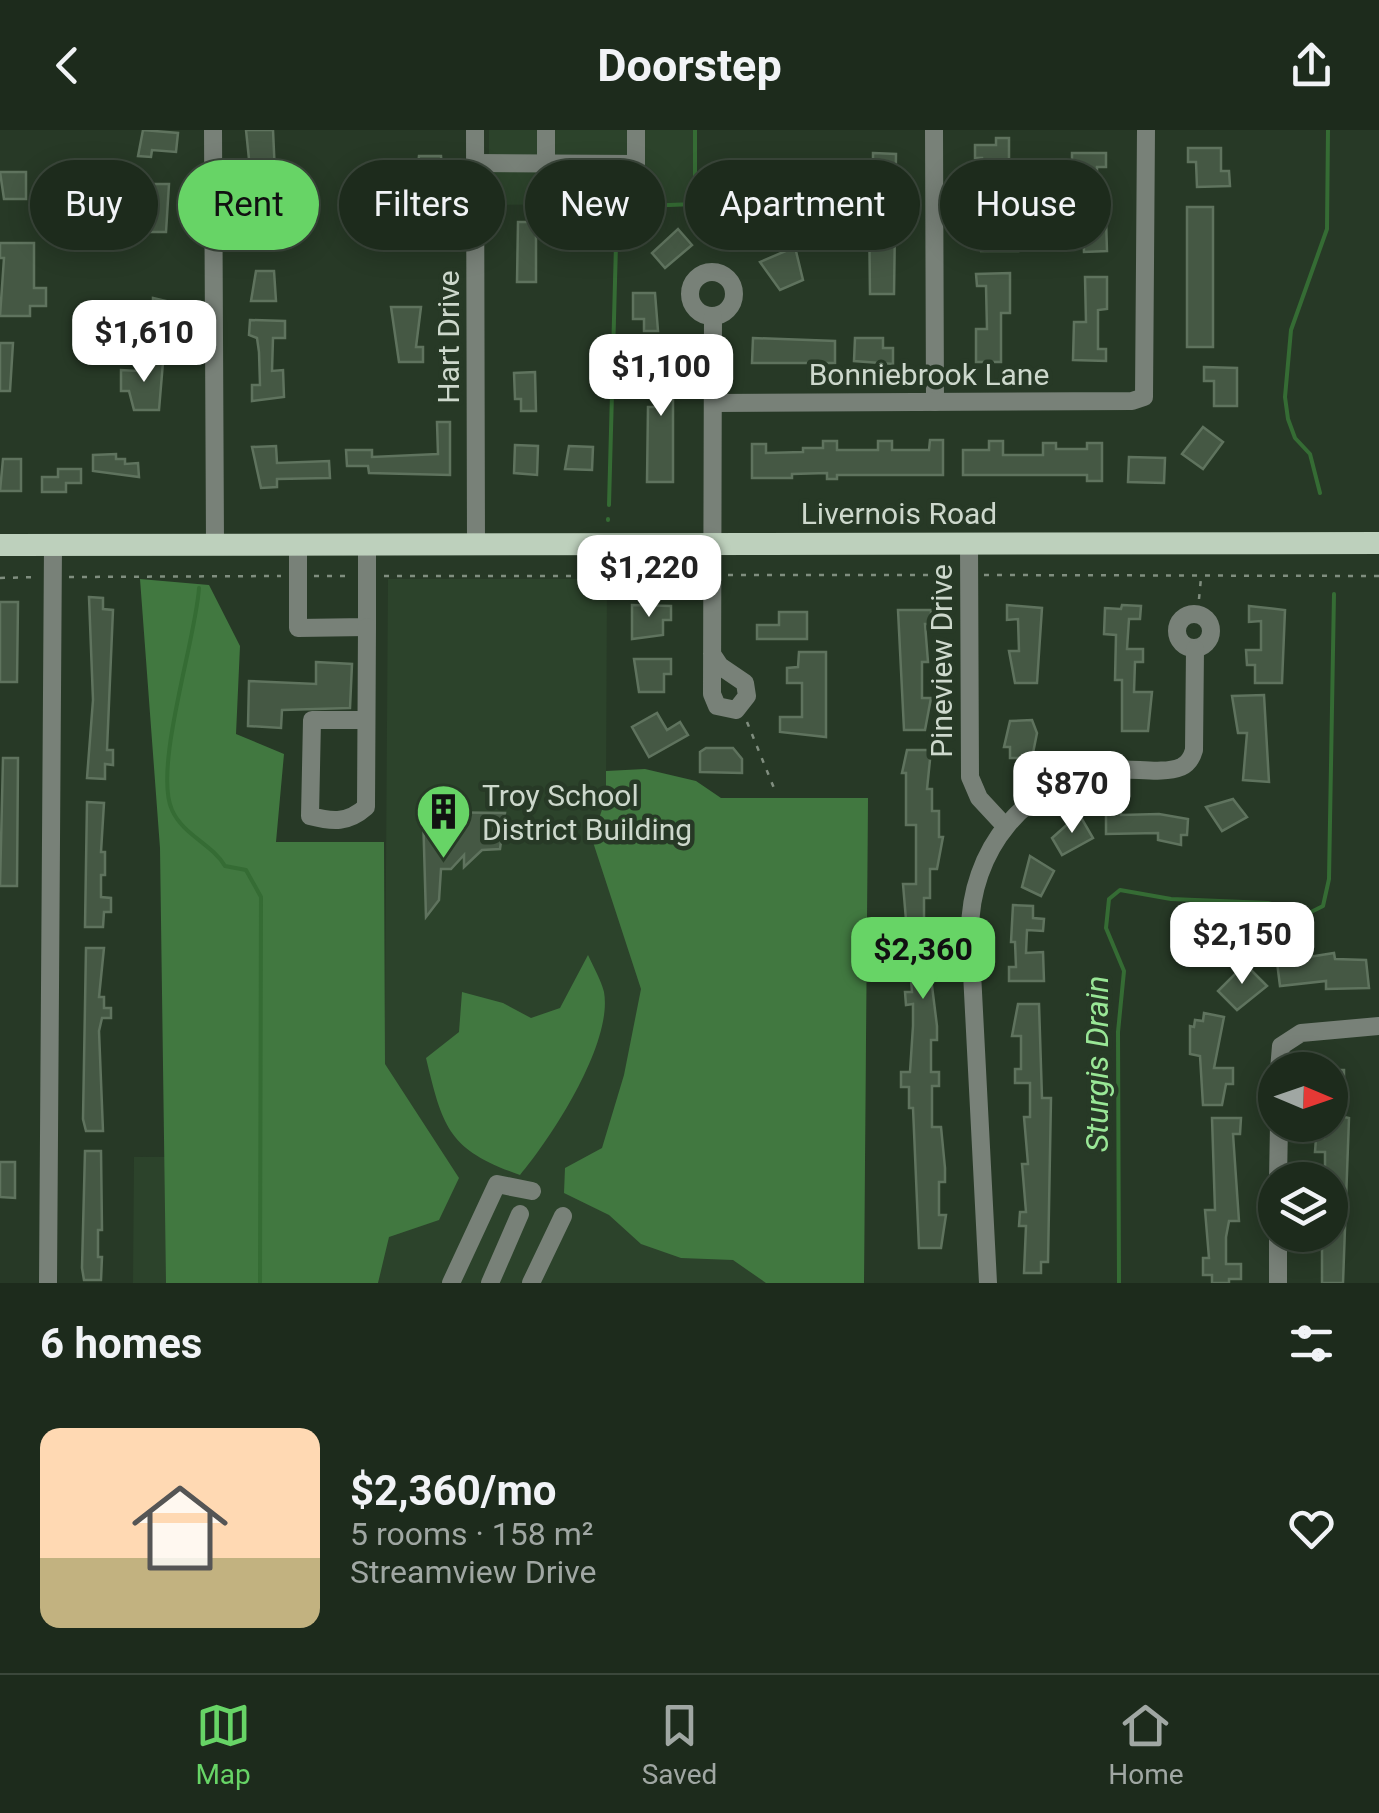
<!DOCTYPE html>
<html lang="en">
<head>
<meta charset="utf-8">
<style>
	:root { --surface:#1d2b1c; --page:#2a3729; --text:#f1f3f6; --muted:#a0a7a3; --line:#3b473b; --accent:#67d466 }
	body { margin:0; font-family:Roboto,sans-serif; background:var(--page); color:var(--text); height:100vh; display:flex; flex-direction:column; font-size:38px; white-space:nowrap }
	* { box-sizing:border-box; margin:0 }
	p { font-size:32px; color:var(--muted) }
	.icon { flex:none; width:55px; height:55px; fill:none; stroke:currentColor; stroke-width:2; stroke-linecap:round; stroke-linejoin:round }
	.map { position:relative; height:1153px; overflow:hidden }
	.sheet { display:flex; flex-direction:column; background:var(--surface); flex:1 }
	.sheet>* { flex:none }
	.hud { position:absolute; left:30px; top:30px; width:1320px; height:90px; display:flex; gap:20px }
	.needle { width:65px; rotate:92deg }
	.tools { position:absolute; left:1258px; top:922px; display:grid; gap:20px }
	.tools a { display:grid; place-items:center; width:90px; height:90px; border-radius:50%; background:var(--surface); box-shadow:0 5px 25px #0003,0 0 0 2px var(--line); font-size:50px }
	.price { position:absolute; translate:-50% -85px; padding:0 22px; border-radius:20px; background:#fff; color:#222; font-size:32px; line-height:65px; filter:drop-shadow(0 2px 5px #0008) }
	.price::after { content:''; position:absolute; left:50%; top:60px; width:30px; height:22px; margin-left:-15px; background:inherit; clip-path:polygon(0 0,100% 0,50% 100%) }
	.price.on { background:var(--accent); color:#111 }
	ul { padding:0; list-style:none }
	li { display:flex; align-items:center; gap:30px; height:250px; padding:0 40px }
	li+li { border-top:2px solid var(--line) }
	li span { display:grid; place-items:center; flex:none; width:280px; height:200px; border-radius:20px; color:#555 }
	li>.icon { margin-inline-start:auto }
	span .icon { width:120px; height:120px; fill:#fffc; stroke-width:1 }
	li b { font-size:42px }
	h2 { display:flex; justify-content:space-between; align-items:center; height:120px; padding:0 40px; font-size:42px }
	.pill { padding:0 35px; border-radius:45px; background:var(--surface); box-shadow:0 5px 25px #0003,0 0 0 2px var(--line); font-size:35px; line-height:90px }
	.pill.on { background:var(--accent); color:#111 }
	header { display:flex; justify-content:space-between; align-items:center; height:130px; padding:0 40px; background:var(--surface); font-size:45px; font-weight:700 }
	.tab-bar { display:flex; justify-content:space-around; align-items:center; height:140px; border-top:2px solid var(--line); background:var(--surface); font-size:28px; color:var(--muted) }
	.tab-bar a { display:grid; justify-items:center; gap:5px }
	.tab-bar .on { color:var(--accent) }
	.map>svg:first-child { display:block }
	.built { fill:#2c432b }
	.forest { fill:#417840 }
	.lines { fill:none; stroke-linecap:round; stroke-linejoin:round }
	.stream { stroke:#356c34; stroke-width:4 }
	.building { fill:#455844; stroke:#5f735e; stroke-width:2.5 }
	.path { stroke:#808e7f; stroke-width:2.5; stroke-dasharray:5 8; stroke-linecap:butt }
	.minor { stroke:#788178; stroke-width:18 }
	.major { stroke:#bdd0bc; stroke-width:22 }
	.labels { text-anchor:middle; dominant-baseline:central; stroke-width:9; stroke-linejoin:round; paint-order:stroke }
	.street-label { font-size:30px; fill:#cdd8cc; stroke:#273926 }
	.poi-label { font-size:30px; fill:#cdd8cc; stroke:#273926; text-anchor:start }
	.water-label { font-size:32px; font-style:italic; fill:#99e696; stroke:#273926 }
</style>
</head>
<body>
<header><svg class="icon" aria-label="back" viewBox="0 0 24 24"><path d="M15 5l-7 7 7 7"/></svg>Doorstep<svg class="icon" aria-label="share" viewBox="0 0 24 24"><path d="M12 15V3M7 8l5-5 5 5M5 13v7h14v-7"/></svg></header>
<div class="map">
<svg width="1379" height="1153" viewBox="0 0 1379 1153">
	<rect width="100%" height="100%" fill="#273926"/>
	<g class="built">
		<path d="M489 0H694V73L489 75Z"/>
		<path d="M388 449H607L606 668H868L864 1153H133L134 1027 384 1026Z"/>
	</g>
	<g class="forest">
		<path d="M140 449 209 455 240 516 236 604 284 624 276 712H384L385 934 459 1048 439 1090 389 1107 378 1153H166L160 718Z"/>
		<path d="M645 639 696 651 721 668H868L864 1153H766L733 1130 681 1128 641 1114 609 1085 564 1063 565 1038 602 1018 624 945 641 859 592 709 606 668V641Z"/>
		<path d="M588 825C593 836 601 850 604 862 613 913 552 1007 520 1045 449 1020 443 999 426 928L459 902 462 862 503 873 531 888 560 878Z"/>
	</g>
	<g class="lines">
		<g class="stream">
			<path d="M1320 363 1310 324 1295 308 1288 289 1285 267 1291 200 1327 99 1328 0"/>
			<path d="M609 375 617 77 695 74V0"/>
			<path d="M608 390V389"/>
			<path d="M199 458C196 509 153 638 172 680 183 705 212 714 225 736L246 740 261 767 260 1153"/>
			<path d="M1119 1153 1118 902 1124 841 1106 798 1109 769 1120 760 1171 769 1268 773 1309 783 1323 776 1329 749 1334 464"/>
		</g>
	</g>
	<g class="building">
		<path d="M143 0 178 3 176 22 152 20 151 27 138 26Z"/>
		<path d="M246 0H273L276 66H256V39H250Z"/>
		<path d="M996 8H1009V57H982V28H975V15H996Z"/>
		<path d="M1188 18H1221V41H1229L1230 56 1197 57 1196 32H1188Z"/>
		<path d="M873 23 896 24 894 164H870L869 80 882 81V56H873Z"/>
		<path d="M1072 23H1106V37H1097V63L1072 64Z"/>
		<path d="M419 26H441L442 39 438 40 442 100H422V69H414Z"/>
		<path d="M0 42H26V69H4Z"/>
		<path d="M146 54H169L166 102H149Z"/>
		<rect x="1187" y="77" width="26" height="140"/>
		<path d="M717 86 749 92 745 113 713 106Z"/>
		<path d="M253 87 288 95 287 113 257 115Z"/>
		<path d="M976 87H1014L1018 121H981Z"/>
		<path d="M1083 88H1106L1107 121 1084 122Z"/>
		<path d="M518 92H536V152H517Z"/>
		<path d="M678 99 692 115 665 138 652 123Z"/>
		<path d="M0 113H34V158H46V176H30V186H0L4 128H0Z"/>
		<path d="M795 117 803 150 780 160 760 132Z"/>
		<path d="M256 141H274L276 171H251Z"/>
		<path d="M1010 143V183H1001V232H976V199H987L986 156H977L976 144Z"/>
		<path d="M1085 147H1107V179L1098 180V219H1106V231L1073 230 1074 192H1086Z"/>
		<path d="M633 163H655L658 201H644V189H633Z"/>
		<path d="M153 168 183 175V193H153Z"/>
		<path d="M391 177H421L416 217H423V232H399Z"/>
		<path d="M250 190 285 191V208H273L272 241 283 240 284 267 252 271V255H260L259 222 257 208 249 205Z"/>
		<path d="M753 208 835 211V233H752Z"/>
		<path d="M855 208H883V218H893V234L854 231Z"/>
		<path d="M0 213H13L10 261H0Z"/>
		<path d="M652 221 673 222V352H647L648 277H659V254H651V242H643V230H651Z"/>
		<path d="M139 232H163L159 280H134L129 261H121V240L139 241Z"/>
		<path d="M1204 237 1237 238V276H1214V251H1204Z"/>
		<path d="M535 242 536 281H521V269H515L514 243Z"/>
		<path d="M437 292H450V345L369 343 368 336H347L346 320H372V327L438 324Z"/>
		<path d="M1203 297 1223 312 1203 339 1182 324Z"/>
		<path d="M930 310H943V345H837V349H827V343L792 344V348H752V314H766V323L803 322V318H823V311H837V320H878V311H892V320H929Z"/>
		<path d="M989 311H1003V325H1043V313H1056V319H1087V313H1102V351H1087V345H963V320H989Z"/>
		<path d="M515 315 538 316 537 345 514 343Z"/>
		<path d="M276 316 277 333 329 331 330 348 277 349V357L261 358 252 317Z"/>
		<path d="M569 316 593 317 592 340 565 339Z"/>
		<path d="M116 324V329H125V334L138 333 139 347 93 341V325Z"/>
		<path d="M1129 327 1165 328 1164 353 1128 352Z"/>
		<path d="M3 329H21V361H0Z"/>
		<path d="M58 339H81V353H66V362H42V347H58Z"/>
		<path d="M89 467 103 468V479L113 480 107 620H113V635L105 634V649L87 648 93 570Z"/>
		<path d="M0 472H18L17 552H0Z"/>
		<path d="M632 475 671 476V490H663V505L632 509Z"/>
		<path d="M1007 475 1042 478 1037 553H1015L1009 521H1019L1018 489 1007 490Z"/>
		<path d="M1122 475 1141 476 1140 489H1129L1127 519H1143V532H1135L1134 562H1152L1148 601H1122V550H1115L1116 505 1104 504 1105 478 1121 479Z"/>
		<path d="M1249 476 1285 480 1282 553H1255V535H1247L1246 520H1261V491L1249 492Z"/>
		<path d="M898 480H931V494H925L928 532H922V568H931L925 600H904Z"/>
		<path d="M779 482H807V509H757V495H779Z"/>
		<path d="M799 522H826V607L780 602V587H802V553H787V538L798 537Z"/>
		<path d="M634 529H671V544H664V562H639Z"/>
		<path d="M316 532 352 534 350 578 282 580 281 598 248 596 249 551 316 554Z"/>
		<path d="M1264 565 1269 652 1243 650 1247 603H1238L1232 566Z"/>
		<path d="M657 583 667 600 680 592 688 605 649 627 632 597Z"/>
		<path d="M1032 590 1037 603 1032 628H1010V617H1004L1010 591Z"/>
		<path d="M706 618H733L742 629V643L700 642V622Z"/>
		<path d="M907 620H931L927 659H932V681H939V707H943L937 739H930V768H924V803L932 802 933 816H927L937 896V910H931V942H939V956H932V997H941L945 1038V1052H939V1085H946L941 1118H919L913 978H909V957H901V942H910L913 896V874L906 875 905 862H912L903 754H916V695H906V643H902Z"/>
		<path d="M3 628H18L17 756H0Z"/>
		<path d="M1233 669 1247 687 1222 701 1206 677Z"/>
		<path d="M87 672 104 673 101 722H105V745H101V767L111 768V782H104L103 797H85Z"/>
		<path d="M1121 677V685L1159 684 1188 689 1187 705H1181V715L1158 710V703L1106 704V678Z"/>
		<path d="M423 682 505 683 500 719 482 720 464 737V725L451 739H441L439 770 426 787Z"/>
		<path d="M1079 684 1093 708 1062 725 1052 708Z"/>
		<path d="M1030 726 1054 741 1041 766 1022 757Z"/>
		<path d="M1013 775 1033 776V788L1044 789 1043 801 1027 800 1026 823 1043 822 1044 851H1009V837H1016L1015 812H1011Z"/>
		<path d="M86 818H104L99 867H104V878H111V888H102L99 901 103 1001H86L83 989Z"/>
		<path d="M1334 823 1335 829 1366 830 1369 858 1326 859V851L1280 856 1277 832Z"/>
		<path d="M1245 834 1267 856 1237 880 1218 861Z"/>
		<path d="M1018 874H1039L1042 968H1051L1048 1132H1041V1143H1024L1026 1096H1019L1020 1082H1026L1022 1034H1028L1024 987H1030V953H1015V939H1021V906H1012Z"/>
		<path d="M1204 883 1224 887 1214 938H1233V954H1226L1222 975H1203L1200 926 1190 924V896L1194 897 1195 890 1203 891Z"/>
		<path d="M1330 940H1344V987L1349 988 1343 1153H1322V1117H1316V1105H1330V1050H1325V1022H1315L1316 1008H1324V995H1330Z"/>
		<path d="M1212 988H1241L1240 1004H1233L1239 1091H1229L1226 1107V1134H1241V1149H1229V1153H1212V1145H1203V1128H1209L1205 1080H1215Z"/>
		<path d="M85 1021H101L102 1100H98V1127H102L101 1150H84L82 1138Z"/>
		<path d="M0 1032H15V1068L0 1067Z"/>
	</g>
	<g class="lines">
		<g class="path">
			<path d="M728 445H955"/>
			<path d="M984 445 1379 446"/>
			<path d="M314 446H351"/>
			<path d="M384 446H695"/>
			<path d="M69 447 281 446"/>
			<path d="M0 448 38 447"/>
			<path d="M1199 469 1201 448"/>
			<path d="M747 592 776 663"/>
		</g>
		<g class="minor">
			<path d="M213 0 215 414"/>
			<path d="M475 0 476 413"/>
			<path d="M546 0V33"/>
			<path d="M934 0 935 272"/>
			<path d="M475 33 636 34V0"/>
			<circle cx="712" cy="164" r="22"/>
			<path d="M713 273 1132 271 1144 267 1146 0"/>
			<path d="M969 413 970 647 979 668 1005 696"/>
			<path d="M298 414V498L367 497V414"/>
			<circle cx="1194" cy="501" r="17"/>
			<path d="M712 524 720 536 745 553 747 566 736 580 717 576 712 564 713 186"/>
			<path d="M366 590H312L310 686C333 692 348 693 366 677L367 497"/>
			<path d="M1279 940 1281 916 1301 903 1379 896"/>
			<path d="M1278 1050 1279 995"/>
			<path d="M48 1153 53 415"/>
			<path d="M451 1153 497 1054 532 1061"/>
			<path d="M490 1153 520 1084"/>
			<path d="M531 1153 563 1086"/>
			<path d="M988 1153 970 804C969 720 1026 649 1111 640 1132 637 1161 645 1181 637 1188 634 1192 627 1194 620L1195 519"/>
			<path d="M1278 1153V1105"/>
		</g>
		<path class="major" d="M0 415 1379 413"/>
	</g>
	<defs>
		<symbol id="building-pin" viewBox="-11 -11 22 30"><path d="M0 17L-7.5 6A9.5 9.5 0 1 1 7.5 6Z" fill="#67d466" stroke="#273926"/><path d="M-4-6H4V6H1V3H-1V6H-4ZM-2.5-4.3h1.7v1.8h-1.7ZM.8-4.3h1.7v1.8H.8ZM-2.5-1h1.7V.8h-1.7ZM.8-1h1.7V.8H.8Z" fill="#111"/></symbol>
	</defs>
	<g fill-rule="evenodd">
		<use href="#building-pin" x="412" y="650" width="63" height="86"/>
	</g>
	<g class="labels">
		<g class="street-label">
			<text transform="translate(448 207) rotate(-90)">Hart Drive</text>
			<text x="929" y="244">Bonniebrook Lane</text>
			<text x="899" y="383">Livernois Road</text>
			<text transform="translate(941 531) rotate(-90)">Pineview Drive</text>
		</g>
		<g class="poi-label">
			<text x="482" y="665">Troy School<tspan x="482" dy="34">District Building</tspan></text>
		</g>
		<g class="water-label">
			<text transform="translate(1097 934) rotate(-90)">Sturgis Drain</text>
		</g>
	</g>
</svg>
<div class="tools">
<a><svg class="needle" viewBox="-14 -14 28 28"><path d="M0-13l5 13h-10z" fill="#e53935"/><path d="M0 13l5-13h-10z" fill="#a0a7a3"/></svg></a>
<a><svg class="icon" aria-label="layers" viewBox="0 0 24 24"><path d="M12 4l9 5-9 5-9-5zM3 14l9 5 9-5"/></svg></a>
</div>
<b class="price" style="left:144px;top:255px">$1,610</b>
<b class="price" style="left:661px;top:289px">$1,100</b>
<b class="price" style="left:649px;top:490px">$1,220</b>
<b class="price" style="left:1072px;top:706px">$870</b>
<b class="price" style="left:1242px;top:857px">$2,150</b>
<b class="price on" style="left:923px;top:872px">$2,360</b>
<div class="hud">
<a class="pill">Buy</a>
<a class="pill on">Rent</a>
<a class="pill">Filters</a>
<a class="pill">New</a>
<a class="pill">Apartment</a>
<a class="pill">House</a>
</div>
</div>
<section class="sheet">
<h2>6 homes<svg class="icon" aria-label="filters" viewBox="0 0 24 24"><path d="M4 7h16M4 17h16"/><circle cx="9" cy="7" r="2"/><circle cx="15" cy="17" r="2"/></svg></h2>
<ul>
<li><span style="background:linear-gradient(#ffd9b3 65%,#c2b280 0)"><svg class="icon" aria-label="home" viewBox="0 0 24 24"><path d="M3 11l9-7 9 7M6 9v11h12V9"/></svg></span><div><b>$2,360/mo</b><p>5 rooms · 158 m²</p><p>Streamview Drive</p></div><svg class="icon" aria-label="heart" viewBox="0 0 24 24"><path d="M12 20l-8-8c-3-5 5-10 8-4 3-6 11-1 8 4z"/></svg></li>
</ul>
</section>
<nav class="tab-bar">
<a class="on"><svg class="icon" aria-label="map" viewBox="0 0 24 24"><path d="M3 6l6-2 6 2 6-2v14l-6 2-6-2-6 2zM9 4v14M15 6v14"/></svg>Map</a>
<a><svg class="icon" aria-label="saved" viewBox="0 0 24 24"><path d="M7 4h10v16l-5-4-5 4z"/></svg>Saved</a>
<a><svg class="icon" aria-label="home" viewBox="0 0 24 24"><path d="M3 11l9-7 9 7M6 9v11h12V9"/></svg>Home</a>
</nav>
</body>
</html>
